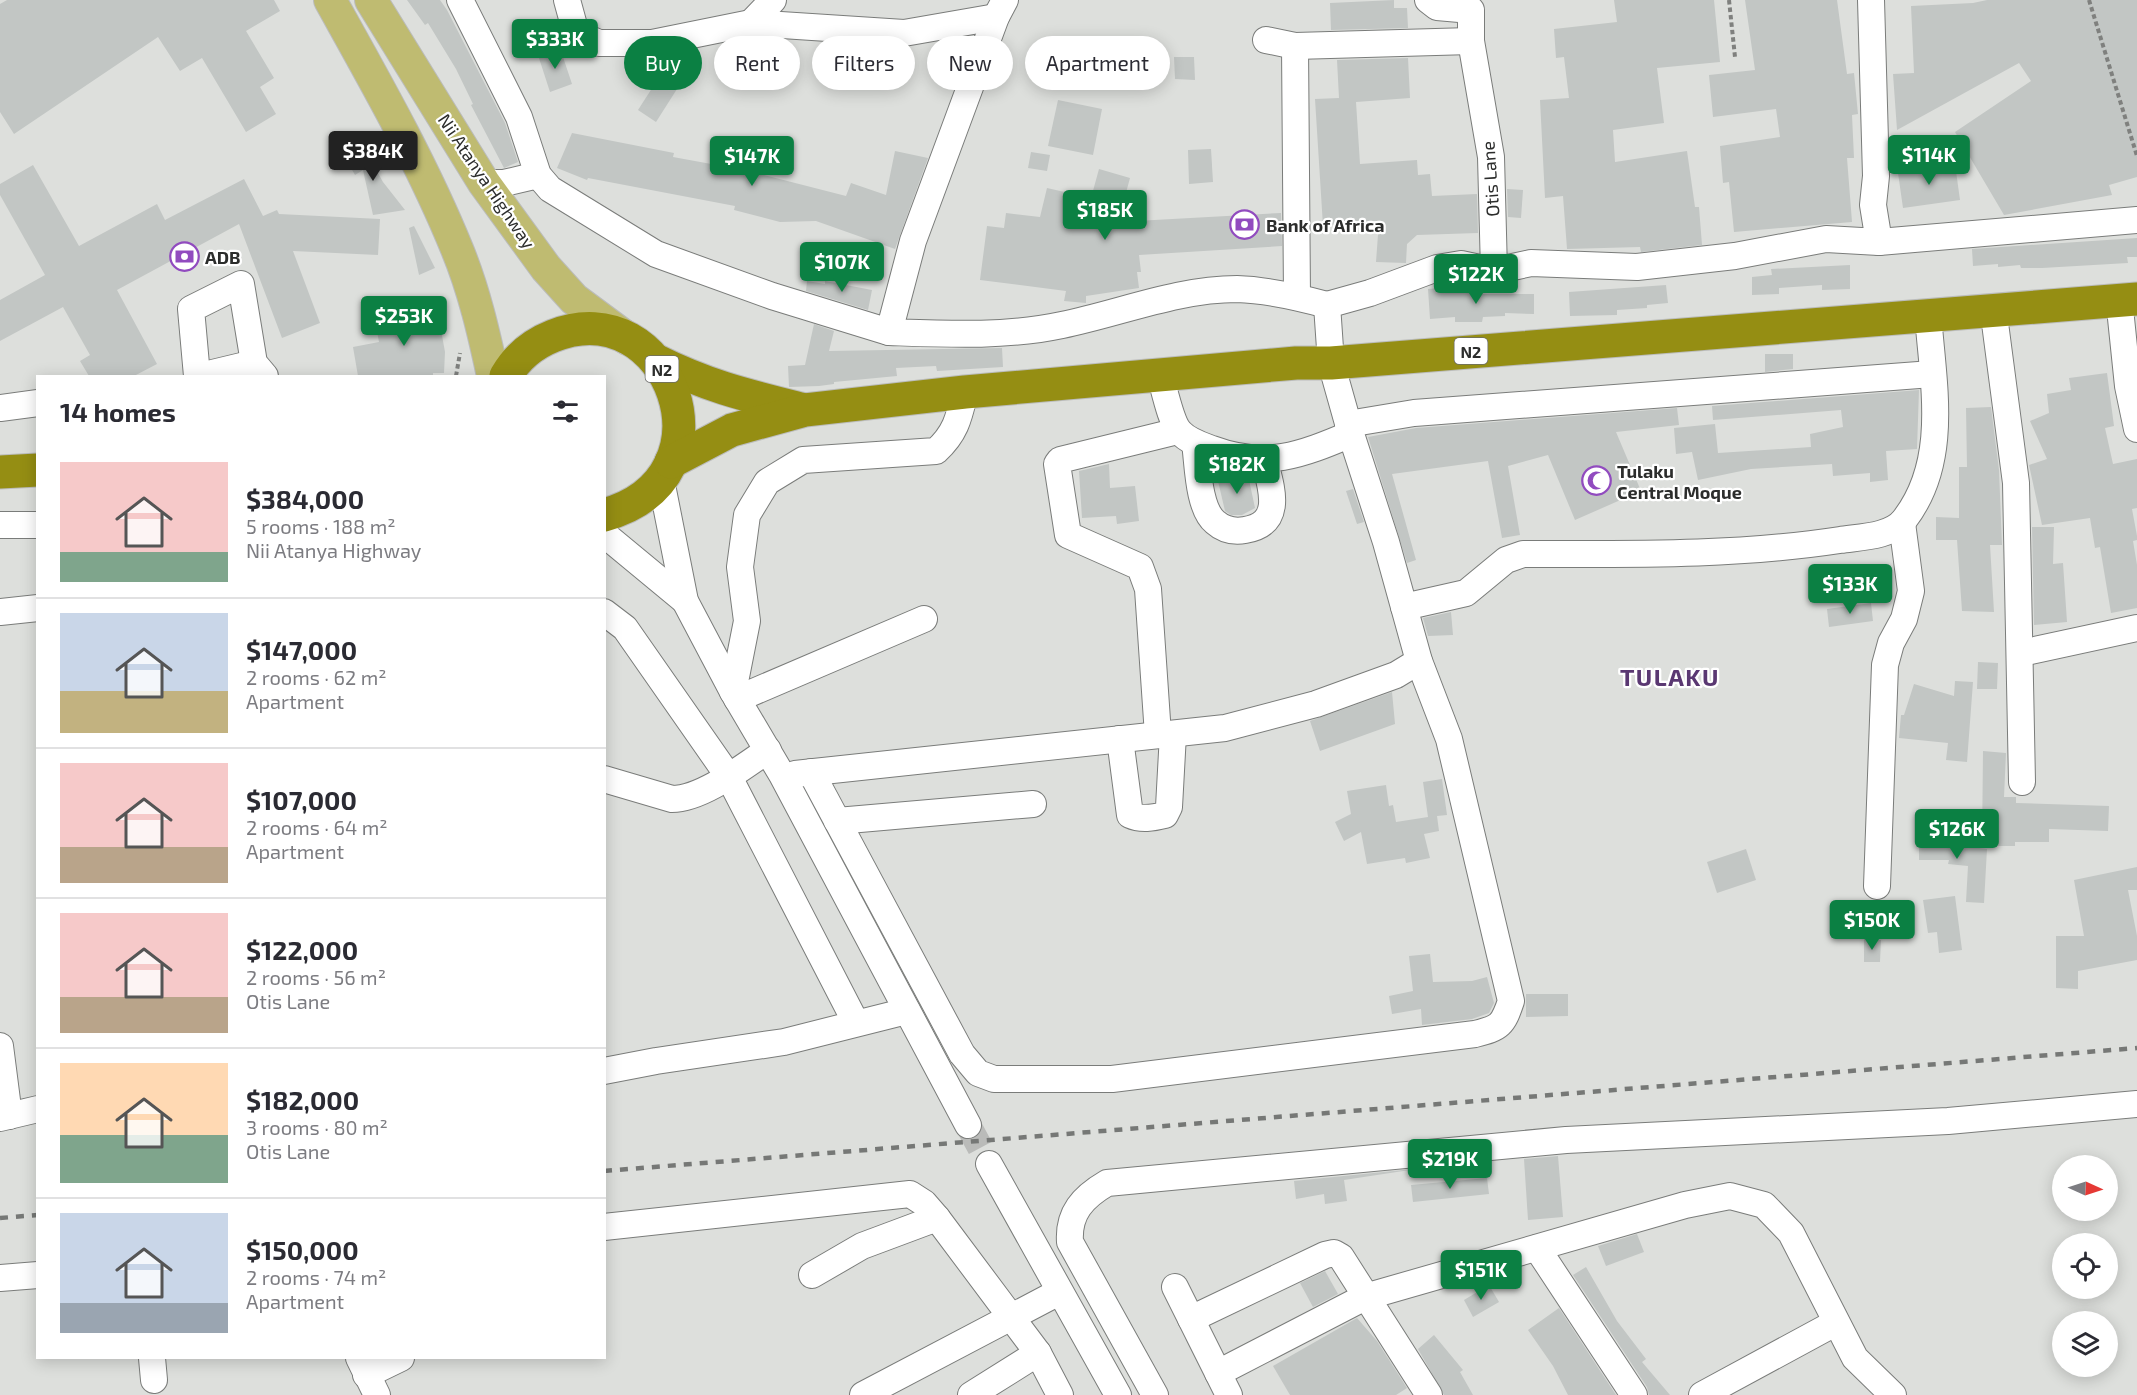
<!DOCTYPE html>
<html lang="en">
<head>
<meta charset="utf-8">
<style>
	:root { --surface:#fff; --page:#f7f7f7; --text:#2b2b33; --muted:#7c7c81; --line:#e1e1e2; --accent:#0b8043 }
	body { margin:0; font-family:"Exo 2",sans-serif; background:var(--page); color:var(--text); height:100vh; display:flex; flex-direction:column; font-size:22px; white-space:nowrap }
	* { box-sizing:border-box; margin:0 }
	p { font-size:20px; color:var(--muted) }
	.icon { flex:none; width:33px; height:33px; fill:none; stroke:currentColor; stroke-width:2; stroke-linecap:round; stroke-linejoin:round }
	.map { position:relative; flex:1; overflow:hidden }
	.drawer { position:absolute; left:36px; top:375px; width:570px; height:984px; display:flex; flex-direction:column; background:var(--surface); border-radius:0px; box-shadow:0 3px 15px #0003 }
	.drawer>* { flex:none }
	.top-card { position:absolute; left:624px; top:36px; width:570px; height:54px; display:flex; gap:12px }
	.needle { width:39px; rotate:93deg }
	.buttons { position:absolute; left:2052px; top:1155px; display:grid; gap:12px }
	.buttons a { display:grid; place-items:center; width:66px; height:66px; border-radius:50%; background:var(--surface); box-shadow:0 3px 15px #0003; font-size:30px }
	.price { position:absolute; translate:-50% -51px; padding:0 14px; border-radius:6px; background:var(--accent); color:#fff; font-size:20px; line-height:39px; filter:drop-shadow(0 2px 3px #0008) }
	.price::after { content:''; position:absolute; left:50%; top:36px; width:18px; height:14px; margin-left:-9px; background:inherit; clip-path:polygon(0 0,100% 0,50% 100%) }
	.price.on { background:#222; color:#fff }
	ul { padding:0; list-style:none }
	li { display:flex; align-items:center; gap:18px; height:150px; padding:0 24px }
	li+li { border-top:2px solid var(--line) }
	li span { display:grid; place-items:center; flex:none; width:168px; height:120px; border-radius:0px; color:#555 }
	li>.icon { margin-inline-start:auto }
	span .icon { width:72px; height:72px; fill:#fffc; stroke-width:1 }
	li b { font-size:26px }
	h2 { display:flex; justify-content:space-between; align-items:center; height:72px; padding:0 24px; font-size:26px }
	.chip { padding:0 21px; border-radius:27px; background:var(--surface); box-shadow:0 3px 15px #0003; font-size:21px; line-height:54px }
	.chip.on { background:var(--accent); color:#fff }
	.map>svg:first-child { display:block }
	.building { fill:#c2c6c4 }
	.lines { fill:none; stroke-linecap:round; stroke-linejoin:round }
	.minor-tunnel { stroke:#babbb9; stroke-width:26; stroke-dasharray:26 13; stroke-linecap:butt }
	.minor-casing { stroke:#7a7c7a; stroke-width:28 }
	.major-casing { stroke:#bbbcbb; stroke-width:34 }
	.highway-casing { stroke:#bbbcbb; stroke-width:35 }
	.path { stroke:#7f807e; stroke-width:4; stroke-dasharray:4.5 3; stroke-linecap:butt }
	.minor { stroke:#fff; stroke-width:26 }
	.major { stroke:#bfbb71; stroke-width:32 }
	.highway { stroke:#958e13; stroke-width:33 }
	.rail { stroke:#767876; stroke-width:4.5; stroke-dasharray:8 8; stroke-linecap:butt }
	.labels { text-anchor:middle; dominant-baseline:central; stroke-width:4.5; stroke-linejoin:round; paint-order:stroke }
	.shield { fill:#fff; stroke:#6b6c6b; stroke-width:1.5 }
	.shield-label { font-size:16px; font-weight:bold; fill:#2c2d2c }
	.street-label { font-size:18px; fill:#2c2d2c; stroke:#fff }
	.poi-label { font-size:18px; font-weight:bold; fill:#2c2d2c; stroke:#fff; text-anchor:start }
	.district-label { font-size:24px; font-weight:bold; letter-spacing:1.5px; fill:#5a3872; stroke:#fff }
</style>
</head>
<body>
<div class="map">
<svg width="2137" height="1395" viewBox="0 0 2137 1395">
	<rect width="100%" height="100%" fill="#dddfdc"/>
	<g class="building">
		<path d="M7 0H274L280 11 246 31 274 78 260 87 276 114 246 132 202 58 180 71 158 37 14 134 0 112V4Z"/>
		<path d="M407 0H440L447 10 505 123 518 162 504 168 471 105 473 104 456 69 428 23 425 25Z"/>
		<path d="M1394 0V8H1407L1408 28 1331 30 1330 3Z"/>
		<path d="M1614 0H1714L1720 62 1657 68 1664 123 1613 130 1615 162 1687 151 1695 207H1699L1702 245 1641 252 1640 247 1567 249 1563 196 1545 198 1540 100 1569 98 1564 57 1556 58 1554 29 1617 22Z"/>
		<path d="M1745 0H1837L1847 74 1854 73 1858 114 1852 115 1854 158H1847L1852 222 1734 232 1729 182 1723 183 1720 146 1780 137 1776 109 1713 117 1709 75 1755 70Z"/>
		<path d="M1987 0H2137V177L2109 185 2112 195 2004 215 1955 132 2031 81 2019 63 1897 130 1893 74 1914 73 1911 6 1973 3Z"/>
		<path d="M560 48 572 84 550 92 538 55Z"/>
		<path d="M690 51 698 56 656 122 638 110 674 54Z"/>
		<path d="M1174 57H1194L1195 80 1175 79Z"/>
		<path d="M1408 58 1410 98 1356 102 1360 164 1417 160 1418 175 1430 174 1432 196 1477 194 1478 233 1417 235 1407 244 1406 263 1376 262 1379 221 1323 226 1315 99 1339 98 1337 60Z"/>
		<path d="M1058 100 1102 109 1093 155 1048 146Z"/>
		<path d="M572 133 674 153 673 157 744 170 846 196 851 183 886 195 895 151 928 158 895 249 816 221 780 222 734 210 735 206 588 178 587 180 557 168Z"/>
		<path d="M361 143 383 182 405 210 373 215 363 170 355 175 343 154Z"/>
		<path d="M1211 149 1213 182 1189 184 1188 150Z"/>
		<path d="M1031 152 1050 155 1047 171 1028 168Z"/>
		<path d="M1955 164 1960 200 1903 208 1898 173Z"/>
		<path d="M33 165 79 246 157 204 165 220 244 179 263 216 277 210 279 214 380 219 378 255 293 251 320 323 282 338 239 224 117 290 157 364 134 376H89L80 361 90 355 63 307 0 341V300L45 275 0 195V184Z"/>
		<path d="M1099 169 1130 178 1118 222 1281 213 1282 246 1139 255 1141 272H1137L1139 288 1086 296V303L1064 301 1066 291 980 280 987 226 1004 228 1006 213 1040 217 1047 188 1091 198Z"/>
		<path d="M1507 189 1523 190 1521 218 1508 217Z"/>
		<path d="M414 226 435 268 419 275 409 228Z"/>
		<path d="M2137 238V257H2127L2128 263 2042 268H2021L2020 265 1998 267V264L1973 266 1972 249Z"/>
		<path d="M1850 265V289L1822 290V285L1779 288V294L1752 295V277L1772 275 1771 269Z"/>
		<path d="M807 281 825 284V281L872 290 868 310 806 291Z"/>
		<path d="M1666 285 1668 303 1647 305V308L1617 310V315L1570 316 1569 292Z"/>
		<path d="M1450 287 1451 291H1470V294H1534V314L1505 313V316L1483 317 1482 322H1455V317L1430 319 1428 289Z"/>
		<path d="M437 308 445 352 444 373H433V376H358L353 347 379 342 375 321Z"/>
		<path d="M814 324 834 331 829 351 1002 348 1003 367 937 371 936 366 896 368 897 376 834 382V384L819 386 789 387 788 366 805 365Z"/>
		<path d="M1765 354H1793V369L1765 372Z"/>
		<path d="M2107 373 2114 426 2105 428 2113 464 2137 459V508L2132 509 2137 536V540L2133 541 2137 565V608L2111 613 2100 547 2095 548 2090 518 2042 525 2029 465 2047 459 2030 421 2049 413 2047 394 2071 390 2069 378Z"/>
		<path d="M1919 390 1917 449 1886 451 1888 480 1870 482V473L1833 476 1832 464 1751 469 1698 480 1692 452 1676 454 1674 428 1715 424 1718 453 1811 447 1810 434 1843 427 1841 410 1713 420 1712 406Z"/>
		<path d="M1991 407 1999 470 2002 545H1990L1994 612 1962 611 1957 540H1936V517L1959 518V467H1967L1966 408Z"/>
		<path d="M1677 408 1679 425 1616 432 1641 491 1575 520 1548 455 1508 466 1520 535 1502 538 1488 461 1392 474 1416 560 1407 563 1368 437 1416 428Z"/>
		<path d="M1109 464 1110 488 1135 486 1139 521 1117 524 1116 516 1082 518 1079 471Z"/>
		<path d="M1248 475 1255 508 1242 515H1231L1225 511 1218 481Z"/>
		<path d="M1353 489 1364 522 1357 524 1346 491Z"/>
		<path d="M2032 527H2054L2053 564 2063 563 2067 622 2034 625Z"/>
		<path d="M1871 603 1873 621 1829 627 1827 609Z"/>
		<path d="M1451 612 1453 635 1428 636 1423 618Z"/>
		<path d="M1978 662 1998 663 1997 689H1977Z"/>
		<path d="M1955 681 1973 682 1967 762 1946 760 1948 743 1899 738 1901 715H1904L1914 684 1954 696Z"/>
		<path d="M1392 692 1395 724 1320 751 1310 721Z"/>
		<path d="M1983 751 2006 753 2004 797H2016V803L2109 806 2108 831 2049 829V842H2015V846H1982Z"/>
		<path d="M1442 779 1447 815 1437 816 1439 831 1424 834 1430 858 1406 863 1405 858 1367 864 1361 832 1344 841 1335 822 1351 814 1347 791 1386 785 1389 806 1393 805 1396 822 1428 817 1423 782Z"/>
		<path d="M1919 829 1947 830V844L1987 849 1984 903 1966 902 1968 866 1948 864 1949 860H1919Z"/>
		<path d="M1746 849 1756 880 1717 893 1707 862Z"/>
		<path d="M2137 867V890H2128L2137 936V960L2078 971V989L2056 988V936H2084L2074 880Z"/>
		<path d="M1955 896 1962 950 1939 953 1937 932 1928 933 1923 900Z"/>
		<path d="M1864 939 1881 940 1880 962H1864Z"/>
		<path d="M1430 954 1433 982 1472 981 1487 977 1494 1003 1489 1013 1472 1019 1422 1025 1421 1009 1392 1014 1389 996 1413 991 1409 956Z"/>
		<path d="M1526 994H1568V1016L1526 1017Z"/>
		<path d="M1558 1156 1563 1217 1528 1220 1524 1159Z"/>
		<path d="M1423 1168 1344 1180 1347 1201 1325 1204 1324 1194 1296 1199 1294 1181Z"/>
		<path d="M1487 1178 1489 1194 1413 1202 1411 1185Z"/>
		<path d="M1637 1234 1644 1252 1606 1266 1598 1246Z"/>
		<path d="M1586 1267 1617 1321 1646 1359 1642 1362 1670 1395H1649L1647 1387 1573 1275Z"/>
		<path d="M1325 1271 1338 1294 1313 1307 1300 1283Z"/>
		<path d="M1489 1285 1499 1302 1473 1317 1464 1300Z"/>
		<path d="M1559 1308 1616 1395H1568L1553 1366 1528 1330Z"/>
		<path d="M1357 1318 1377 1341 1407 1388 1396 1395H1290L1273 1366Z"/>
		<path d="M1434 1335 1463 1370 1460 1372 1473 1395H1444L1418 1349Z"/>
	</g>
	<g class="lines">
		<path class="minor-tunnel" d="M968 1125 989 1164"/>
		<defs>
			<g id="minor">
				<path d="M460 0 519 117 538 175 550 189 656 254 772 296 889 332"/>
				<path d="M567 0 576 33 599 43H652L751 23 904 33 996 17"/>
				<path d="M1005 0 996 17 913 241 889 332C947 334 1005 337 1062 325 1120 313 1178 289 1237 289 1268 290 1298 297 1327 305"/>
				<path d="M1428 0 1437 7 1471 10V41L1491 157 1494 271"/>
				<path d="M751 23 773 0"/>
				<path d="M1266 40 1295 46 1471 41"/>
				<path d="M1295 46 1297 297"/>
				<path d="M484 183H504L538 175"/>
				<path d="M1879 242 2137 220"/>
				<path d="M2119 299 2128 386 2137 429"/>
				<path d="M1993 308 2016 483 2022 782"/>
				<path d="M1160 375C1164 388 1171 423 1180 432 1188 441 1201 445 1212 449 1266 469 1301 455 1351 434"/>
				<path d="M197 376 191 309 241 284 254 363 265 376"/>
				<path d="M200 376 254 363"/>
				<path d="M0 408 38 403"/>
				<path d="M1348 424 1414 413 1932 374"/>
				<path d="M1195 443C1198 464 1198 508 1215 522 1224 530 1234 532 1245 530 1285 523 1271 487 1264 459"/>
				<path d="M661 480 685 601 733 692 782 775 968 1125"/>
				<path d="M0 525H38"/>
				<path d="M604 534 685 601"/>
				<path d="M1404 607 1466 593 1506 560 1523 554C1630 554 1735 556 1840 540 1859 537 1891 537 1904 520 1950 461 1933 384 1928 315"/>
				<path d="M0 612 38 608"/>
				<path d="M604 612 625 628 729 777 856 1023"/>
				<path d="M2021 653 2137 628"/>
				<path d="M733 692 747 621 740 567 747 515 767 482 803 460 936 451C956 433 959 417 965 392"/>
				<path d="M737 699 924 619"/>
				<path d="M1158 735 1148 589 1140 567 1068 535 1057 464 1060 460 1178 431"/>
				<path d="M1120 739 1130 815C1141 820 1153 818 1165 815L1169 807 1173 734"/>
				<path d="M811 772 962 1054 978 1073 994 1079H1112L1475 1034C1500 1028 1503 1025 1511 1001L1449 739 1419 661 1386 542 1351 434 1331 363 1327 305 1370 293 1437 268 1461 264 1494 271 1531 263 1637 267 1735 256 1826 239 1879 242 1873 205 1876 176 1871 0"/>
				<path d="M795 774 1225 728 1316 704 1396 675 1419 661"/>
				<path d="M604 779 672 799C702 799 743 767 768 750"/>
				<path d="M837 821 1033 804"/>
				<path d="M1877 886 1885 665 1891 643 1904 619 1911 591 1902 523"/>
				<path d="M0 1046 9 1116"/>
				<path d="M604 1071 656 1061 784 1042 907 1011"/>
				<path d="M0 1118 38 1109"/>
				<path d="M989 1164 1118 1395"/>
				<path d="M604 1227 910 1194 924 1203 937 1218 1038 1353 1060 1395"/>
				<path d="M1537 1248 1634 1395"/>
				<path d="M812 1275 862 1246 937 1218"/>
				<path d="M0 1278 38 1275"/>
				<path d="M1175 1287 1229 1395"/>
				<path d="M1191 1319 1325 1255 1334 1253 1341 1257 1429 1395"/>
				<path d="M152 1358 154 1380"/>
				<path d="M359 1358 377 1395"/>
				<path d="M1218 1373 1365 1297 1685 1205 1730 1196 1764 1205 1791 1233 1855 1358 1893 1395"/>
				<path d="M366 1375 401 1358"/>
				<path d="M863 1395 1059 1292"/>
				<path d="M971 1395 1038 1353"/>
				<path d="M1155 1395 1070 1242C1068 1213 1083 1197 1107 1183L1566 1140 1948 1121 2137 1104"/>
				<path d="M1702 1395 1835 1323"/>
			</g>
			<g id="major">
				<path d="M330 0C375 81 422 163 457 249 474 290 484 334 493 376"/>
				<path d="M371 0 484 183 546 268 574 299 628 339"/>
			</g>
			<g id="highway">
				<path d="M655 360C707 386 745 395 801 409"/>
				<path d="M506 376C517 357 533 344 553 336 669 289 741 477 604 515"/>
				<path d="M671 462 732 430 805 410 965 392 1296 363H1331L2137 299"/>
				<path d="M0 472 38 470"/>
			</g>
		</defs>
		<use href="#minor" class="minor-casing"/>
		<use href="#major" class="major-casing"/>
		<use href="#highway" class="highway-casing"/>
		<g class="path">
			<path d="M1729 0 1735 57"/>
			<path d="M2089 0 2137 156"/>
			<path d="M456 376 460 353"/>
		</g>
		<use href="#minor" class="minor"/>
		<use href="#major" class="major"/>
		<use href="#highway" class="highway"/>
		<g class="rail">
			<path d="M604 1171 2137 1048"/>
			<path d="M0 1218 38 1215"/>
		</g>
	</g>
	<defs>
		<symbol id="bank-ring" viewBox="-11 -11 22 22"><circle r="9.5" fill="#fff" stroke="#914bbf" stroke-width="1.5"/><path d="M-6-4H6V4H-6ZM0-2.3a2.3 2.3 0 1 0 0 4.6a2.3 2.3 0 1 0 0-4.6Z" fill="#914bbf"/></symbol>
		<symbol id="mosque-ring" viewBox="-11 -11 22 22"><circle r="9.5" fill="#fff" stroke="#914bbf" stroke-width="1.5"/><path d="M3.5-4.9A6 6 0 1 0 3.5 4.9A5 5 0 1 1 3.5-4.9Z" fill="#914bbf"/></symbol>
	</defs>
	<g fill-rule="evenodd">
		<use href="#bank-ring" x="1228" y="208" width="33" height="33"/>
		<use href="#bank-ring" x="168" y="240" width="33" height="33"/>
		<use href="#mosque-ring" x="1580" y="464" width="33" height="33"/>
	</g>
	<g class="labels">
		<g class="shield">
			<rect x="1454.5" y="338" width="33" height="26" rx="4.5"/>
			<rect x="645.5" y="356" width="33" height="26" rx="4.5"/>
		</g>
		<g class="shield-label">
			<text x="1471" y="351">N2</text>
			<text x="662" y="369">N2</text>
		</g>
		<g class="street-label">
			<text transform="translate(1490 179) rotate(-94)">Otis Lane</text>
			<text transform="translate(487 181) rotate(56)">Nii Atanya Highway</text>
		</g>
		<g class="poi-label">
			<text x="1266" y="225">Bank of Africa</text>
			<text x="205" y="257">ADB</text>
			<text x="1617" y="471">Tulaku<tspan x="1617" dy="21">Central Moque</tspan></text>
		</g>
		<g class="district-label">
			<text x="1670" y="676">TULAKU</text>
		</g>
	</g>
</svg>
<div class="buttons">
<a><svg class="needle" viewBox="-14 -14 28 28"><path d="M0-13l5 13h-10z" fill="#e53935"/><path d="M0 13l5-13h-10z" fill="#7c7c81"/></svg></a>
<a><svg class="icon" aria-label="locate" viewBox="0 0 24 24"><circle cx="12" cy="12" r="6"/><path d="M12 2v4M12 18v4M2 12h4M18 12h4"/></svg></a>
<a><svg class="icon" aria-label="layers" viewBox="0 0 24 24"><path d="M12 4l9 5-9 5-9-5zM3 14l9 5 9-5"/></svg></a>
</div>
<b class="price" style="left:555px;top:70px">$333K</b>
<b class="price on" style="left:373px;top:182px">$384K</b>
<b class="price" style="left:1929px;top:186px">$114K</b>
<b class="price" style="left:752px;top:187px">$147K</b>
<b class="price" style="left:1105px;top:241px">$185K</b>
<b class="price" style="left:842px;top:293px">$107K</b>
<b class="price" style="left:1476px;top:305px">$122K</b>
<b class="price" style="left:404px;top:347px">$253K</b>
<b class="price" style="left:1237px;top:495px">$182K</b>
<b class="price" style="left:1850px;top:615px">$133K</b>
<b class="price" style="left:1957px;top:860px">$126K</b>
<b class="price" style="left:1872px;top:951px">$150K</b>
<b class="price" style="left:1450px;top:1190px">$219K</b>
<b class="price" style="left:1481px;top:1301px">$151K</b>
<div class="top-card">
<a class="chip on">Buy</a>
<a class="chip">Rent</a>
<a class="chip">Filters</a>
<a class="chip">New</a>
<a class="chip">Apartment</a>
</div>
<section class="drawer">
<h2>14 homes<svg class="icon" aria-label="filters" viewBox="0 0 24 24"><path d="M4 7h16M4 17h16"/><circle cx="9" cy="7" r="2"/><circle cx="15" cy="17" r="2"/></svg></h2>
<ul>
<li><span style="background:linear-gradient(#f6c9c9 75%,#7fa58c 0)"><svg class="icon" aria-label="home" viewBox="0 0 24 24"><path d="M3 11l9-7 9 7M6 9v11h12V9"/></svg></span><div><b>$384,000</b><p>5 rooms · 188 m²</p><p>Nii Atanya Highway</p></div></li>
<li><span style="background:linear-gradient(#c9d6e8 65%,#c2b280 0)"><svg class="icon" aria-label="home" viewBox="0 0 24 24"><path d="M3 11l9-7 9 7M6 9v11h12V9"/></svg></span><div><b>$147,000</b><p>2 rooms · 62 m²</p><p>Apartment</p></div></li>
<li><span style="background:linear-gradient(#f6c9c9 70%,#b9a48a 0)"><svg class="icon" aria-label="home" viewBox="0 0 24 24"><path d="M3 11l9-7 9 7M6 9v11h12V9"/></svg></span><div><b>$107,000</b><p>2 rooms · 64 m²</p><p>Apartment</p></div></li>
<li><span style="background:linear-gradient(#f6c9c9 70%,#b9a48a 0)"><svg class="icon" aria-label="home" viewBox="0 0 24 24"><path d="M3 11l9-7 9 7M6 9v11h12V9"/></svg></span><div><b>$122,000</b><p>2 rooms · 56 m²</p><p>Otis Lane</p></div></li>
<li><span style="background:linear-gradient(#ffd9b3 60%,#7fa58c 0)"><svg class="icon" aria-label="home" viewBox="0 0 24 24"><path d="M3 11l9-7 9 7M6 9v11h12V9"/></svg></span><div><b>$182,000</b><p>3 rooms · 80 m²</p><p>Otis Lane</p></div></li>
<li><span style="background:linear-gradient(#c9d6e8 75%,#9aa5b1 0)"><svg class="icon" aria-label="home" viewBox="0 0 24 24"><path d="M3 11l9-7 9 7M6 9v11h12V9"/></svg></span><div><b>$150,000</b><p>2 rooms · 74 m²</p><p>Apartment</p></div></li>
</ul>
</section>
</div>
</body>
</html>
